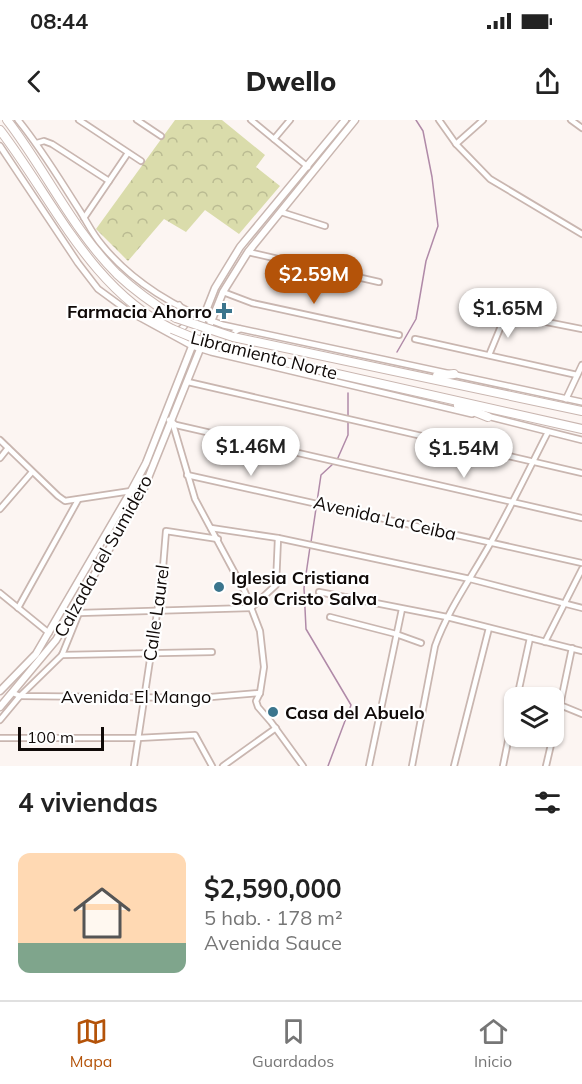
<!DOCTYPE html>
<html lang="es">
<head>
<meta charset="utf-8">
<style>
	:root { --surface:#fff; --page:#f6f6f6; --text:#222; --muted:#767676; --line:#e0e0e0; --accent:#b45309 }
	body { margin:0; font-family:Mulish,sans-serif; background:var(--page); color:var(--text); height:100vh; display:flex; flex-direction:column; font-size:22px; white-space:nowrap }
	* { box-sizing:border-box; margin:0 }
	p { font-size:20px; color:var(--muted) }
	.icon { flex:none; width:33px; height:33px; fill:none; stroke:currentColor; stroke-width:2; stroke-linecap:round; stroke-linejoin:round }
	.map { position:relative; height:646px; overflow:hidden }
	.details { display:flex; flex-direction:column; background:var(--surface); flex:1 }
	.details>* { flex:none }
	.buttons { position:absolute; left:504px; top:567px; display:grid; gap:12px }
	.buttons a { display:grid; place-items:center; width:60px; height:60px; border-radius:12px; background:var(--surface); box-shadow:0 2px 4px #0004; font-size:30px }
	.scale { position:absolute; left:18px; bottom:15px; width:86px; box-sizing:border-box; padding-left:6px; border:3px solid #100a08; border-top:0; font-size:16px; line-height:21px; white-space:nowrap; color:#100a08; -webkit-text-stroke:4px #fff; paint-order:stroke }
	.price { position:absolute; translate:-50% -51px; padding:0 14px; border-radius:21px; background:#fff; color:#222; font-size:20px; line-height:39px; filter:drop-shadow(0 2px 3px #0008) }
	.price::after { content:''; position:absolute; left:50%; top:36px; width:18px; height:14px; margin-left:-9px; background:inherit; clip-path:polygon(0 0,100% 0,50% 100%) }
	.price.selected { background:var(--accent); color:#fff }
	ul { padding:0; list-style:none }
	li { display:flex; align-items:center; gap:18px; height:150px; padding:0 18px }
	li+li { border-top:2px solid var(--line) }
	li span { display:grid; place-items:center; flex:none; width:168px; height:120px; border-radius:12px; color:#555 }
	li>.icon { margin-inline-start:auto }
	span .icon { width:72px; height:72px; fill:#fffc; stroke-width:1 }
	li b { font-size:26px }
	h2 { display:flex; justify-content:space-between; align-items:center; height:72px; padding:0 18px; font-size:26px }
	.status { display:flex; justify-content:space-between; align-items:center; height:42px; padding:0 30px; background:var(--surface); direction:ltr }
	.status svg { height:16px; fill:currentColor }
	header { display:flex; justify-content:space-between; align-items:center; height:78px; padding:0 18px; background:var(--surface); font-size:27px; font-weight:800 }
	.menu { display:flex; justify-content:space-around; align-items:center; height:84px; border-top:2px solid var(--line); background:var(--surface); font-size:16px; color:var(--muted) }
	.menu a { display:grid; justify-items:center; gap:3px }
	.menu .selected { color:var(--accent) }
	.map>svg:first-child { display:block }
	.park { fill:url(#park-crowns) }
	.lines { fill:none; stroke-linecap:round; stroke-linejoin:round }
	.stream { stroke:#b08aa8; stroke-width:1.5 }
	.minor-casing { stroke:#c9b6b0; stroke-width:8 }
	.tertiary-casing { stroke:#c9b6b0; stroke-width:8 }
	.secondary-casing { stroke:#c9b6b0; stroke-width:9 }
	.trunk-casing { stroke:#c9b6b0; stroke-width:10 }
	.minor { stroke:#fff; stroke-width:4.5 }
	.tertiary { stroke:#fff; stroke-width:5 }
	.secondary { stroke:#fff; stroke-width:6 }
	.trunk { stroke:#fff; stroke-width:8 }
	.trunk-bridge-casing { stroke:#c9b6b0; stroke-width:10; stroke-linecap:butt }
	.trunk-bridge { stroke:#fff; stroke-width:8 }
	.poi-dot { fill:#3b758d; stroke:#fff; stroke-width:2 }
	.labels { text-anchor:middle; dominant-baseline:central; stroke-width:4.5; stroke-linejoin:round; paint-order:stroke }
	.poi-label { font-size:18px; font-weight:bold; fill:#100a08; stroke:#fff; text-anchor:start }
	.street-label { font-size:18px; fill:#100a08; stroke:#fff }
</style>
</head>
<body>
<div class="status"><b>08:44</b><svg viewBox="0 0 49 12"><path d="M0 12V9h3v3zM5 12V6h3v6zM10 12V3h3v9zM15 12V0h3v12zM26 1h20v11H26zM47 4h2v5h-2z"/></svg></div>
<header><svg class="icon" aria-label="back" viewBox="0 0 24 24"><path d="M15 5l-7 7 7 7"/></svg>Dwello<svg class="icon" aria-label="share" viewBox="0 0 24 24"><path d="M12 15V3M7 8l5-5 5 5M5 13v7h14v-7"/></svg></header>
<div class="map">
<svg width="582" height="646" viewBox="0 0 582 646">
	<defs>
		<pattern id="park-crowns" width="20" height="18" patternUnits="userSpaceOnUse" patternTransform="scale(1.5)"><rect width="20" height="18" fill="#dadcab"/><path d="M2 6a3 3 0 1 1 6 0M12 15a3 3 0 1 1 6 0" fill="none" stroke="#babb92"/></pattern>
	</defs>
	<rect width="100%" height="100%" fill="#fcf5f2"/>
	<path class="park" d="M175 0H222L265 35 256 47 280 66 239 114 205 90 186 112 164 99 128 141 96 109Z"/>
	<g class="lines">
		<g class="stream">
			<path d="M397 232 416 199 426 141 438 106 432 57 423 11 416 0"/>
			<path d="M348 297V273"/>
			<path d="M337 340 348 315V302"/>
			<path d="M311 422 321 355 334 343"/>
			<path d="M310 427 304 468 306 509 351 585 328 646"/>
		</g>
		<defs>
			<g id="minor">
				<path d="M79 0 141 41"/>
				<path d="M137 0 161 16"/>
				<path d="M251 0 308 47"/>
				<path d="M439 0 456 24 490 59 582 114"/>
				<path d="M571 0 582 8"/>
				<path d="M274 19 290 0"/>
				<path d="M37 23 44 21 52 24 109 61"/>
				<path d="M456 24 483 0"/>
				<path d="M281 92 325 106"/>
				<path d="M84 98 128 33"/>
				<path d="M248 132 379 162"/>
				<path d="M223 172 252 183 399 215"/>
				<path d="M415 219 577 255"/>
				<path d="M489 235 506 194 582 209"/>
				<path d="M188 262 582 353"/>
				<path d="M169 300 176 305 582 398"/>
				<path d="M172 301 195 379 245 472 260 511 264 547 260 573 256 581 258 587 271 602 303 646"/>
				<path d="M0 320 58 376 65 381 131 371"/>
				<path d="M0 338 8 328"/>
				<path d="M187 355 582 443"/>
				<path d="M0 389 32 352"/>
				<path d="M211 408 278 418 470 459 582 488"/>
				<path d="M319 472 447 497 582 531"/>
				<path d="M0 473 49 513"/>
				<path d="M18 488 78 380"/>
				<path d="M74 490 79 493 251 488 276 465 278 418"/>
				<path d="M330 497 396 514 421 523"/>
				<path d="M545 522 582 449"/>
				<path d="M62 535 212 532"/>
				<path d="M13 573 20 576 199 578 260 573"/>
				<path d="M517 578 530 518"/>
				<path d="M560 585 582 594"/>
				<path d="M0 600 20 576 62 535 79 493"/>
				<path d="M554 614 572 528"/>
				<path d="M0 618H138L195 615 212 646"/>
				<path d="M134 646 162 460 166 411 218 419"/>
				<path d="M223 646 276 608"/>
				<path d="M369 646 402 489"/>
				<path d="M412 646 435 526C448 490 471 458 490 424 511 387 529 349 548 312"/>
				<path d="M454 646 489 508"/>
				<path d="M503 646 514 591"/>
				<path d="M546 646 553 616"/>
			</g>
			<g id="tertiary">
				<path d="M18 0C41 28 60 60 80 91 87 102 93 115 102 125 132 162 178 190 223 205L582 282"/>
				<path d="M0 26 78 143 98 169 128 191 192 226 211 232 472 294"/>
				<path d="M177 211C192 205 185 195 179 185"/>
				<path d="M229 230C227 221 230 213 240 209"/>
				<path d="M566 279 582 245"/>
				<path d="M487 296 582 320"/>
			</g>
			<g id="secondary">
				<path d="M0 571 36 534 131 371 146 343 215 168 240 127 345 0"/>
				<path d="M0 587 56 520 142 373 223 172 248 132 355 0"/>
			</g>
			<g id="trunk">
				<path d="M7 0C45 49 72 109 117 154 135 171 155 185 176 198"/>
				<path d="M0 10C53 79 90 169 172 209"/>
				<path d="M233 217 582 291"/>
				<path d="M231 230 582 309"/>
				<path d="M437 256 454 254"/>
				<path d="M458 285 488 297"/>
			</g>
		</defs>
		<use href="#minor" class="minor-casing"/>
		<use href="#tertiary" class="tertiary-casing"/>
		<use href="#secondary" class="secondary-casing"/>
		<use href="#trunk" class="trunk-casing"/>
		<use href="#minor" class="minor"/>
		<use href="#tertiary" class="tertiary"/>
		<use href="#secondary" class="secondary"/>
		<use href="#trunk" class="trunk"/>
		<defs>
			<g id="trunk-bridge">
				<path d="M176 198 233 217"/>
				<path d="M172 209 201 221 231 230"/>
			</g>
		</defs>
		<use href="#trunk-bridge" class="trunk-bridge-casing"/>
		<use href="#trunk-bridge" class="trunk-bridge"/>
	</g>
	<g class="poi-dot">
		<path d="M221 182h6v6h6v6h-6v6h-6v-6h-6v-6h6z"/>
		<circle cx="219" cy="467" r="6"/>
		<circle cx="273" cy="592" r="6"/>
	</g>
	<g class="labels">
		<g class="poi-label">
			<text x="212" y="191" text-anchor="end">Farmacia Ahorro</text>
			<text x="231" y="457">Iglesia Cristiana<tspan x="231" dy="21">Solo Cristo Salva</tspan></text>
			<text x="285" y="592">Casa del Abuelo</text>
		</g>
		<g class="street-label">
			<text transform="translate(264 235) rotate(14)">Libramiento Norte</text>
			<text transform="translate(385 398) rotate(13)">Avenida La Ceiba</text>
			<text transform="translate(103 436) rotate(-61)">Calzada del Sumidero</text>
			<text transform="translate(156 493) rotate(-82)">Calle Laurel</text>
			<text x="136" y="576">Avenida El Mango</text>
		</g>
	</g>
</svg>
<div class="buttons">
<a><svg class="icon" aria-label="layers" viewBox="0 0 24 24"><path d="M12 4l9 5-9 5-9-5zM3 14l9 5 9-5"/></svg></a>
</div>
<div class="scale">100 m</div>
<b class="price selected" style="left:314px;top:185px">$2.59M</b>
<b class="price" style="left:508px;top:219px">$1.65M</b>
<b class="price" style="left:251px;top:357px">$1.46M</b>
<b class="price" style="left:464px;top:359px">$1.54M</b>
</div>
<section class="details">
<h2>4 viviendas<svg class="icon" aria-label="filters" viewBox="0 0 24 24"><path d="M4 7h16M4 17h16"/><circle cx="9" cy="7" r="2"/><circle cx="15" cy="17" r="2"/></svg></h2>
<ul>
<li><span style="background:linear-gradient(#ffd9b3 75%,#7fa58c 0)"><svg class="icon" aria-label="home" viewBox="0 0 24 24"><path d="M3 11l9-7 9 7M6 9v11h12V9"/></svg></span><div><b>$2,590,000</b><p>5 hab. · 178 m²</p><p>Avenida Sauce</p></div></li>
</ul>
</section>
<nav class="menu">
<a class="selected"><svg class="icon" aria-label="map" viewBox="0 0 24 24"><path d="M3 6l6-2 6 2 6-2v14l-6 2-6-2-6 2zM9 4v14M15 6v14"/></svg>Mapa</a>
<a><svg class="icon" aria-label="saved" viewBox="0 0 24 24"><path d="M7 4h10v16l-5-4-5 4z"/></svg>Guardados</a>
<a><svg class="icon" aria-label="home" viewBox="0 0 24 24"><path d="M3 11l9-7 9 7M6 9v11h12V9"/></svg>Inicio</a>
</nav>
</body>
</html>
